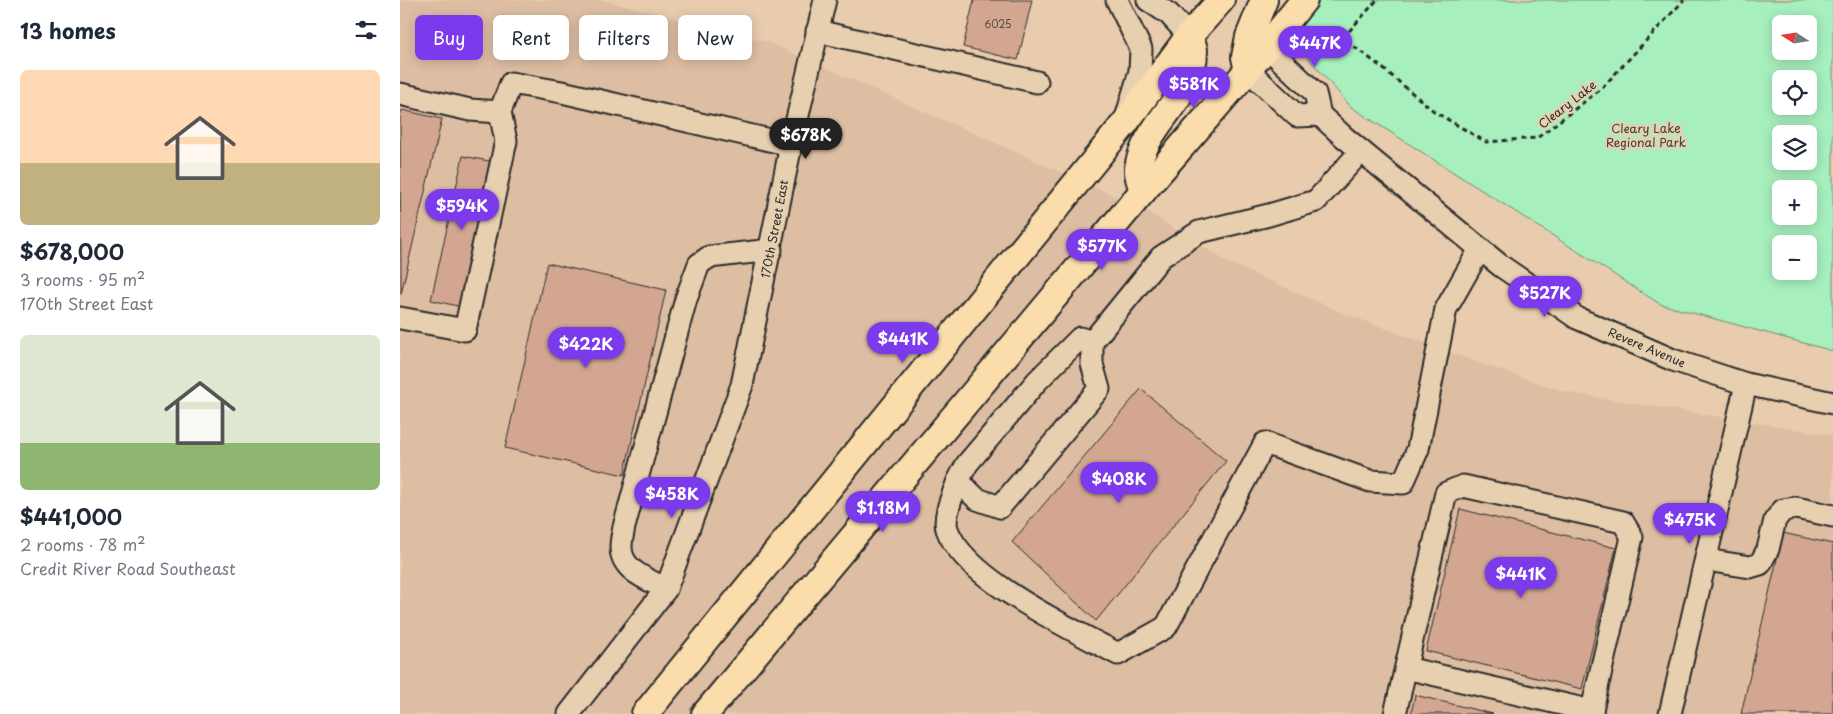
<!DOCTYPE html>
<html lang="en">
<head>
<meta charset="utf-8">
<style>
	:root { --surface:#fff; --page:#f6f6f7; --text:#1f2937; --muted:#747a83; --accent:#7c3aed }
	body { margin:0; font-family:"Playpen Sans",sans-serif; background:var(--page); color:var(--text); height:100vh; display:flex; flex-direction:column; font-size:19px; white-space:nowrap }
	* { box-sizing:border-box; margin:0 }
	p { font-size:16px; color:var(--muted) }
	.icon { flex:none; width:28px; height:28px; fill:none; stroke:currentColor; stroke-width:2; stroke-linecap:round; stroke-linejoin:round }
	.map { position:relative; flex:1; overflow:hidden }
	.sheet { display:flex; flex-direction:column; background:var(--surface); width:400px }
	.sheet>* { flex:none }
	.hud { position:absolute; left:15px; top:15px; width:475px; height:45px; display:flex; gap:10px }
	.needle { width:32px; rotate:282deg }
	.fabs { position:absolute; left:1372px; top:15px; display:grid; gap:10px }
	.fabs a { display:grid; place-items:center; width:45px; height:45px; border-radius:8px; background:var(--surface); box-shadow:0 2px 12px #0003; font-size:25px }
	.price { position:absolute; translate:-50% -42px; padding:0 11px; border-radius:18px; background:var(--accent); color:#fff; font-size:16px; line-height:32px; filter:drop-shadow(0 1px 2px #0008) }
	.price::after { content:''; position:absolute; left:50%; top:30px; width:15px; height:11px; margin-left:-8px; background:inherit; clip-path:polygon(0 0,100% 0,50% 100%) }
	.price.on { background:#222; color:#fff }
	ul { padding:0; list-style:none }
	li { display:grid; align-content:center; gap:10px; height:265px; padding:0 20px }
	li span { display:grid; place-items:center; height:155px; border-radius:8px; color:#555 }
	li>.icon { margin-inline-start:auto }
	span .icon { width:90px; height:90px; fill:#fffc; stroke-width:1 }
	li b { font-size:21px }
	h2 { display:flex; justify-content:space-between; align-items:center; height:60px; padding:0 20px; font-size:21px }
	.tag { padding:0 18px; border-radius:8px; background:var(--surface); box-shadow:0 2px 12px #0003; font-size:18px; line-height:45px }
	.tag.on { background:var(--accent); color:#fff }
	main { display:flex; flex:1; min-height:0 }
	.map>svg:first-child { display:block }
	.built { fill:#debea3 }
	.green { fill:#a7efbd; stroke:#698d74; fill-rule:evenodd }
	.building { fill:#d2a691; stroke:#2b2b2b }
	.lines { fill:none; stroke-linecap:round; stroke-linejoin:round }
	.minor-casing { stroke:#2b2b2b; stroke-width:25 }
	.major-casing { stroke:#2b2b2b; stroke-width:30 }
	.path { stroke:#2b2b2b; stroke-width:3; stroke-dasharray:5 4; stroke-linecap:butt }
	.minor { stroke:#e7d0b0; stroke-width:21 }
	.major { stroke:#faddab; stroke-width:26 }
	.labels { text-anchor:middle; dominant-baseline:central; stroke-width:4.5; stroke-linejoin:round; paint-order:stroke }
	.number-label { font-size:10px; fill:#554a44 }
	.street-label { font-size:12px; fill:#2b2b2b; stroke:#e7d0b0 }
	.park-label { font-size:12px; fill:#373f3a; stroke:#e7d0b0 }
</style>
</head>
<body>
<main>
<section class="sheet">
<h2>13 homes<svg class="icon" aria-label="filters" viewBox="0 0 24 24"><path d="M4 7h16M4 17h16"/><circle cx="9" cy="7" r="2"/><circle cx="15" cy="17" r="2"/></svg></h2>
<ul>
<li><span style="background:linear-gradient(#ffd9b3 60%,#c2b280 0)"><svg class="icon" aria-label="home" viewBox="0 0 24 24"><path d="M3 11l9-7 9 7M6 9v11h12V9"/></svg></span><div><b>$678,000</b><p>3 rooms · 95 m²</p><p>170th Street East</p></div></li>
<li><span style="background:linear-gradient(#dfe7d0 70%,#8fb573 0)"><svg class="icon" aria-label="home" viewBox="0 0 24 24"><path d="M3 11l9-7 9 7M6 9v11h12V9"/></svg></span><div><b>$441,000</b><p>2 rooms · 78 m²</p><p>Credit River Road Southeast</p></div></li>
</ul>
</section>
<div class="map">
<svg width="1433" height="714" viewBox="0 0 1433 714">
	<rect width="100%" height="100%" fill="#e9ccae"/>
	<filter id="ink" filterUnits="userSpaceOnUse"><feTurbulence type="fractalNoise" baseFrequency=".02" numOctaves="2"/><feDisplacementMap in="SourceGraphic" scale="10" xChannelSelector="R" yChannelSelector="G"/><feConvolveMatrix kernelMatrix="1 2 1 2 8 2 1 2 1" color-interpolation-filters="sRGB"/></filter>
	<g filter="url(#ink)">
		<path class="built" d="M0 0H204L368 42 744 209 829 263 941 312 1085 365 1166 392 1433 435V714H0Z"/>
		<path class="green" d="M897 0H1433V351L1260 304 951 107 878 23ZM1381 24H1409V51H1381ZM1381 79H1409V106H1381ZM1381 134H1409V161H1381ZM1381 189H1409V216H1381ZM1381 244H1409V271H1381Z"/>
		<g class="building">
			<path d="M574 0H632L618 60 563 47Z"/>
			<path d="M2 110 42 119 1 294 0 117Z"/>
			<path d="M63 156 94 162 62 307 31 300Z"/>
			<path d="M147 263 266 290 224 475 105 448Z"/>
			<path d="M741 389 826 461 696 621 612 542Z"/>
			<path d="M1060 509 1216 548 1182 689 1026 651Z"/>
			<path d="M1383 533 1433 544V714H1341Z"/>
			<path d="M1015 695 1093 714H1011Z"/>
		</g>
		<g class="lines">
			<defs>
				<g id="minor">
					<path d="M717 0 741 49 740 71 727 115"/>
					<path d="M748 0 769 14 789 36"/>
					<path d="M417 31 637 82"/>
					<path d="M867 47 915 93 920 115 944 137 1101 266 1177 318 1273 360 1346 384 1433 403"/>
					<path d="M848 70 897 116 920 115"/>
					<path d="M0 94 70 110 100 112 111 83 162 92 391 145"/>
					<path d="M0 318 65 330 106 141 100 112"/>
					<path d="M692 342 680 338 637 381 567 464 558 481 577 499 600 507 699 389 692 364V342L761 257 799 232 869 215 916 201 961 151"/>
					<path d="M558 481C553 494 543 516 547 529 564 579 672 629 718 654L766 627 865 443 970 481 1003 483 1018 449 1046 309 1080 249"/>
					<path d="M1306 560 1350 567 1360 564 1368 549 1375 520 1383 510 1396 508 1433 516"/>
					<path d="M266 589C248 579 221 571 221 547 221 540 223 533 224 527L286 299 299 264 309 257 371 250"/>
					<path d="M1006 668 1192 711"/>
					<path d="M169 714 266 589 342 385 391 145 425 0"/>
					<path d="M995 714 1046 493 1063 486 1223 522 1232 537 1191 714"/>
					<path d="M1270 714 1346 384"/>
				</g>
				<g id="major">
					<path d="M848 70 845 57 849 37 864 0"/>
					<path d="M743 191C741 184 737 175 738 168 745 124 794 97 794 51 794 46 791 41 789 36"/>
					<path d="M245 714 725 123 789 36 821 0"/>
					<path d="M305 714 743 191 848 70 904 0"/>
				</g>
			</defs>
			<use href="#minor" class="minor-casing"/>
			<use href="#major" class="major-casing"/>
			<g class="path">
				<path d="M905 38 911 36 936 33 980 66 1035 112 1086 142 1137 138 1201 89 1284 0"/>
				<path d="M943 38 977 0"/>
			</g>
			<use href="#minor" class="minor"/>
			<use href="#major" class="major"/>
		</g>
	</g>
	<g class="labels">
		<g class="number-label">
			<text x="598" y="23">6025</text>
		</g>
		<g class="street-label">
			<text transform="translate(1167 104) rotate(-38)">Cleary Lake</text>
			<text transform="translate(374 229) rotate(-79)">170th Street East</text>
			<text transform="translate(1247 347) rotate(23)">Revere Avenue</text>
		</g>
		<g class="park-label">
			<text x="1246" y="128">Cleary Lake<tspan x="1246" dy="14">Regional Park</tspan></text>
		</g>
	</g>
</svg>
<div class="fabs">
<a><svg class="needle" viewBox="-14 -14 28 28"><path d="M0-13l5 13h-10z" fill="#e53935"/><path d="M0 13l5-13h-10z" fill="#747a83"/></svg></a>
<a><svg class="icon" aria-label="locate" viewBox="0 0 24 24"><circle cx="12" cy="12" r="6"/><path d="M12 2v4M12 18v4M2 12h4M18 12h4"/></svg></a>
<a><svg class="icon" aria-label="layers" viewBox="0 0 24 24"><path d="M12 4l9 5-9 5-9-5zM3 14l9 5 9-5"/></svg></a>
<a>+</a>
<a>−</a>
</div>
<b class="price" style="left:915px;top:68px">$447K</b>
<b class="price" style="left:794px;top:109px">$581K</b>
<b class="price on" style="left:406px;top:160px">$678K</b>
<b class="price" style="left:62px;top:231px">$594K</b>
<b class="price" style="left:702px;top:271px">$577K</b>
<b class="price" style="left:1145px;top:318px">$527K</b>
<b class="price" style="left:503px;top:364px">$441K</b>
<b class="price" style="left:186px;top:369px">$422K</b>
<b class="price" style="left:719px;top:504px">$408K</b>
<b class="price" style="left:272px;top:519px">$458K</b>
<b class="price" style="left:483px;top:533px">$1.18M</b>
<b class="price" style="left:1290px;top:545px">$475K</b>
<b class="price" style="left:1121px;top:599px">$441K</b>
<div class="hud">
<a class="tag on">Buy</a>
<a class="tag">Rent</a>
<a class="tag">Filters</a>
<a class="tag">New</a>
</div>
</div>
</main>
</body>
</html>
